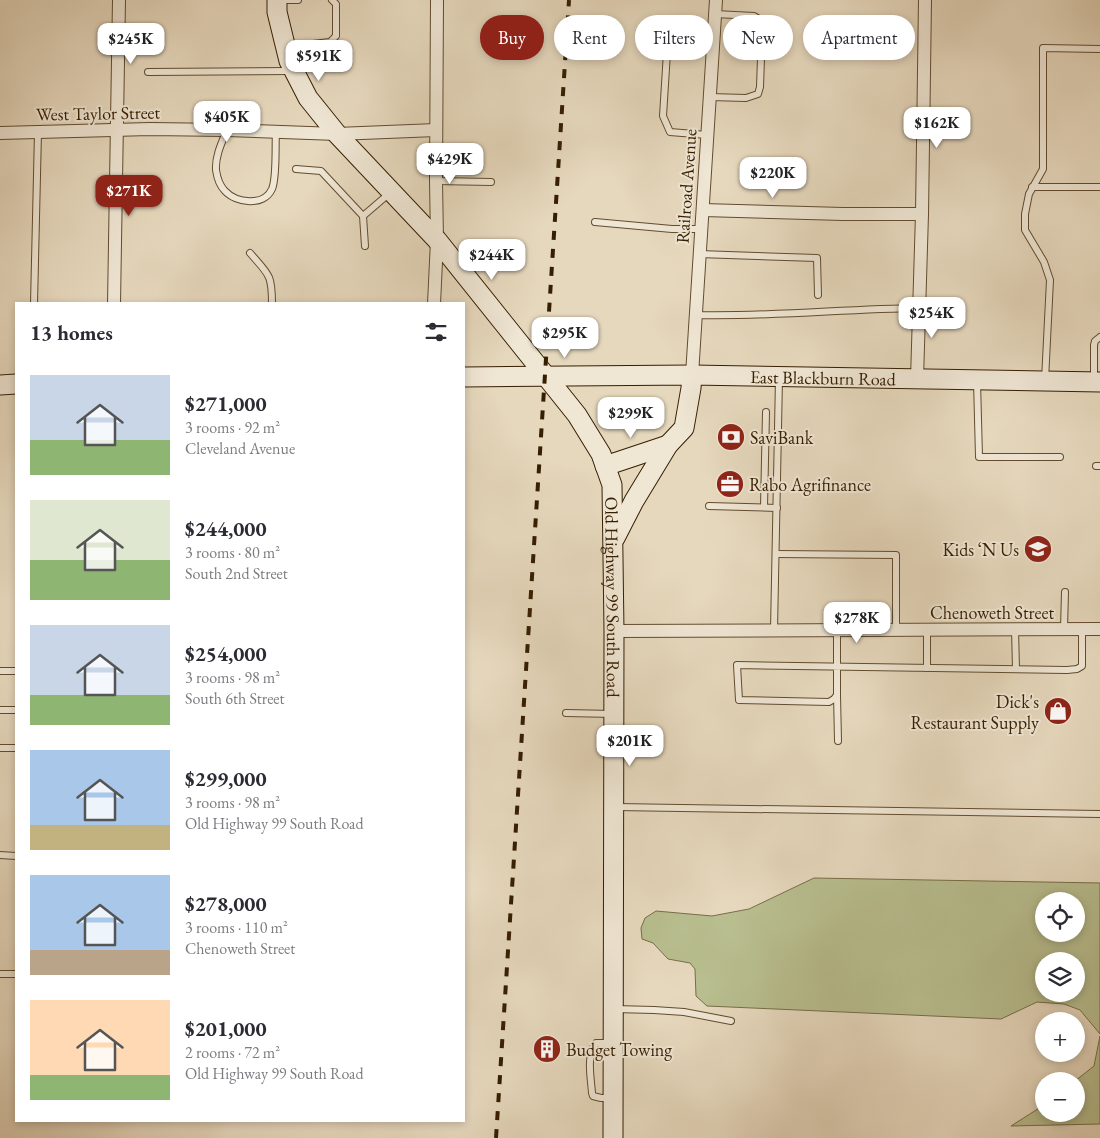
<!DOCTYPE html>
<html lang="en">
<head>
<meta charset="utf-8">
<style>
	:root { --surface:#fff; --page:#f7f7f7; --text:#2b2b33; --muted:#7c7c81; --accent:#8f2418 }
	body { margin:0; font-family:"EB Garamond",serif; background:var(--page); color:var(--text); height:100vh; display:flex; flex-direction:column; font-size:19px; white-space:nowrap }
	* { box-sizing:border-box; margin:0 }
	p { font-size:16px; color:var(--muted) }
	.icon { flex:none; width:28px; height:28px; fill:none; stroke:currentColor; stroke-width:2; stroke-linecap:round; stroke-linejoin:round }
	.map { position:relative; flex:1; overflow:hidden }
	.details { position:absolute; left:15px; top:302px; width:450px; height:820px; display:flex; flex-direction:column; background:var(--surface); border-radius:0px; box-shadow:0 2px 8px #0003 }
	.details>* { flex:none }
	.banner { position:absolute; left:480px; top:15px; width:475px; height:45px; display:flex; gap:10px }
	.tools { position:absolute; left:1035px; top:892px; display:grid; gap:10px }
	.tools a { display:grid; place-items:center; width:50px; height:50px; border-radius:50%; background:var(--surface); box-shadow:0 2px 8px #0003; font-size:25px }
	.price { position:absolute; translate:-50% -42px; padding:0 11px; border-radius:10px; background:#fff; color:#222; font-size:16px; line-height:32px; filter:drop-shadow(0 1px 2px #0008) }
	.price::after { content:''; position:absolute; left:50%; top:30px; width:15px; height:11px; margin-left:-8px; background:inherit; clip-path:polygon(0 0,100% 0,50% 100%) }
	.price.active { background:var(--accent); color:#fff }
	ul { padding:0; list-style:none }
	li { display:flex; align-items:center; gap:15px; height:125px; padding:0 15px }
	li span { display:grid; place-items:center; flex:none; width:140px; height:100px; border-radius:0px; color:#555 }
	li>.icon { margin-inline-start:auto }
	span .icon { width:60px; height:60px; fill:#fffc; stroke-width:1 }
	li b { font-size:21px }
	h2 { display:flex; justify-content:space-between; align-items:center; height:60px; padding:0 15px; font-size:21px }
	.chip { padding:0 18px; border-radius:22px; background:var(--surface); box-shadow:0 2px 8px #0003; font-size:18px; line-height:45px }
	.chip.active { background:var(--accent); color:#fff }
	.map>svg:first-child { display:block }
	.green { fill:#b8be8f; stroke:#776e48; fill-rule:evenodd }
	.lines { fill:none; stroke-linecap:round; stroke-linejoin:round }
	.lane-casing { stroke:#624c2f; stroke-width:8 }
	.street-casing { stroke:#624c2f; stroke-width:14 }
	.secondary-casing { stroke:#361e00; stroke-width:21 }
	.lane { stroke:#efe6d4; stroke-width:6 }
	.street { stroke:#efe6d4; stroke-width:12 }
	.secondary { stroke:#efe6d4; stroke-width:19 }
	.rail { stroke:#361e00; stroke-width:4; stroke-dasharray:9 9; stroke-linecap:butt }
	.labels { text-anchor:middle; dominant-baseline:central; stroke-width:4; stroke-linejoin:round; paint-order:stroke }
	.street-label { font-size:18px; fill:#361e00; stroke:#efe6d4 }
	.poi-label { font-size:18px; fill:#361e00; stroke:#efe6d4; text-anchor:start }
</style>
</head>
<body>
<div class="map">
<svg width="1100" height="1138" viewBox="0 0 1100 1138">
	<rect width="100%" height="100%" fill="#e6d8bd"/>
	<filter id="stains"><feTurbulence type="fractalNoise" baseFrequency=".004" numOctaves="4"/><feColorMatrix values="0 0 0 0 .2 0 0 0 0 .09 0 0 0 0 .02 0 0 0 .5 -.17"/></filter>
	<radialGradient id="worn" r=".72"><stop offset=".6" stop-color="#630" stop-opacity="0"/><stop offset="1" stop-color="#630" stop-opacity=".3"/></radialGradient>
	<g class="green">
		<path d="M814 878 1100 883V1034L1080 1010 1064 1004 1037 1002 1001 1019 707 1006 696 996 695 969 690 963 668 959 653 943 642 939 641 928 645 918 656 911 712 916 749 909ZM1044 901H1076V934H1044ZM1044 961H1076V994H1044Z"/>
		<path d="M1100 1036V1124L1011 1126 1044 1105V1114H1076L1075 1081 1094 1066Z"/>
	</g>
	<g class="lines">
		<defs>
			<g id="lane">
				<path d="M279 0H298"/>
				<path d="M287 47 330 42 336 36V4L332 0"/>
				<path d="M148 72 292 71"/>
				<path d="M710 97 746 98 758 94 760 87 762 29 759 19 754 16 715 14"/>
				<path d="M227 130C222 142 215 156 216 170 217 177 220 186 225 191 236 203 264 207 272 189 277 177 275 146 276 132"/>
				<path d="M707 135 670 132 663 116 668 36 678 27 714 31"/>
				<path d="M296 169 321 171 363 216"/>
				<path d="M436 181 491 182"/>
				<path d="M1032 187H1100"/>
				<path d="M595 222 672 229H701"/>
				<path d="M365 246 363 216 391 192"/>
				<path d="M250 253C269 275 272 274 272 304"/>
				<path d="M699 254 817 258 818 295"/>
				<path d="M34 304 38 132"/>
				<path d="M695 315C770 317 844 309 919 308"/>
				<path d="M1045 380 1050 280 1044 262 1025 230V214L1029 194 1043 169V48L1100 49"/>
				<path d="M1094 380V345L1095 341 1100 337"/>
				<path d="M977 381 979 457H1060"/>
				<path d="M1096 466H1100"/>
				<path d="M709 506 777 508"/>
				<path d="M764 507 766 412"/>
				<path d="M776 554 896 555V630"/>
				<path d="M1015 629 1016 669"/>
				<path d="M1064 629 1065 592"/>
				<path d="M774 630 779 378"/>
				<path d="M837 630C837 652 837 674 837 695L834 699 829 702 739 700 737 665 1067 670 1077 669 1082 666V629"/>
				<path d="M927 668V629"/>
				<path d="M0 671H16"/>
				<path d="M837 695 838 741"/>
				<path d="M0 710H16"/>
				<path d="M566 713 613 714"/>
				<path d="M0 748H16"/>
				<path d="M615 807 1100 814"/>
				<path d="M0 855 16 856"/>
				<path d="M0 974H16"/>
				<path d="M614 1009 654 1010 684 1012 731 1021"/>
				<path d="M612 1043H596C586 1055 591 1078 592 1093L593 1096 601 1098H612"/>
			</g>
			<g id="street">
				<path d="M0 133 150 129 227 130 337 134 436 130"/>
				<path d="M703 210 843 214H922"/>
				<path d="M114 304 119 0"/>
				<path d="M434 304 437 240 436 181 437 0"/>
				<path d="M692 375 716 0"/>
				<path d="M917 379 922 214 925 0"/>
				<path d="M614 631 1100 629"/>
			</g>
			<g id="secondary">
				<path id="s1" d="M277 0V12L289 61 308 98 337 134 437 240 577 415 601 454 612 485 614 631 613 1138"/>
				<path id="s2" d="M464 377 692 375 1100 382"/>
				<path d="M0 385 16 384"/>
				<path d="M605 466 668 445"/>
				<path d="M615 538 634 501 668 445 684 428 691 388 692 375"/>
			</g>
		</defs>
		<use href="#lane" class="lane-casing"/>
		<use href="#street" class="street-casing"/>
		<use href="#secondary" class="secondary-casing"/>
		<use href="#lane" class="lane"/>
		<use href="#street" class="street"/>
		<use href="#secondary" class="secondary"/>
		<path class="rail" d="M496 1138 569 0"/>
	</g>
	<defs>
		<symbol id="bank-disc" viewBox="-11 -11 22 22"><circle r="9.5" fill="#8f2418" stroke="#efe6d4"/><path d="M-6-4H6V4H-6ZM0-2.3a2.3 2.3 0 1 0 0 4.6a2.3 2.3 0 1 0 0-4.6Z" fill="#fff"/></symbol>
		<symbol id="office-disc" viewBox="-11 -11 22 22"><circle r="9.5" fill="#8f2418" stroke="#efe6d4"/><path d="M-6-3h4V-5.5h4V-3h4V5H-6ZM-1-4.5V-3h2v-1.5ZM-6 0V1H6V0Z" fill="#fff"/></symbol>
		<symbol id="school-disc" viewBox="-11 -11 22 22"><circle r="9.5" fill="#8f2418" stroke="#efe6d4"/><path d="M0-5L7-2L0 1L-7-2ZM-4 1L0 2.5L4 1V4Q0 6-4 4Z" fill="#fff"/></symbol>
		<symbol id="shop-disc" viewBox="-11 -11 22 22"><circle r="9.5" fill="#8f2418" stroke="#efe6d4"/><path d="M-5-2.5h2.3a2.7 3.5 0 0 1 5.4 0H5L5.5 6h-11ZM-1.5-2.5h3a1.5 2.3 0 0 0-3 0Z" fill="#fff"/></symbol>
		<symbol id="building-disc" viewBox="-11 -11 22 22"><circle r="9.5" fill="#8f2418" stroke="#efe6d4"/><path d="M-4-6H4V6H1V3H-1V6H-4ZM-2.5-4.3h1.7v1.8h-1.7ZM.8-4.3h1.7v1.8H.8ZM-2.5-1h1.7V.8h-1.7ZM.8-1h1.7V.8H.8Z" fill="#fff"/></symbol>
	</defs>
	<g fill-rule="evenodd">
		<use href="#bank-disc" x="715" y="421" width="32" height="32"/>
		<use href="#office-disc" x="714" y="468" width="32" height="32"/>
		<use href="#school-disc" x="1022" y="533" width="32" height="32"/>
		<use href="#shop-disc" x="1042" y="695" width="32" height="32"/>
		<use href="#building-disc" x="531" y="1033" width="32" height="32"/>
	</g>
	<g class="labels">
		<g class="street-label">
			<text transform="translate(98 113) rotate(-1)">West Taylor Street</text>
			<text transform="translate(686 186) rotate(-86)">Railroad Avenue</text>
			<text stroke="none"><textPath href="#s2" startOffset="359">East Blackburn Road</textPath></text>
			<text stroke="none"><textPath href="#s1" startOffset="711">Old Highway 99 South Road</textPath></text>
			<text x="992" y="612">Chenoweth Street</text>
		</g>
		<g class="poi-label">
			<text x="750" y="437">SaviBank</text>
			<text x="749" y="484">Rabo Agrifinance</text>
			<text x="1019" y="549" text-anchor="end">Kids ‘N Us</text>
			<text x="1039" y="701" text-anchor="end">Dick's<tspan x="1039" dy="21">Restaurant Supply</tspan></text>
			<text x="566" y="1049">Budget Towing</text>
		</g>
	</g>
	<rect width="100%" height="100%" filter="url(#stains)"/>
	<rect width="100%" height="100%" fill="url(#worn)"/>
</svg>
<div class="tools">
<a><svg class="icon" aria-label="locate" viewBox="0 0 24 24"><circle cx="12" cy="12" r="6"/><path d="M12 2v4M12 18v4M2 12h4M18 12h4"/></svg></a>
<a><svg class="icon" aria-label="layers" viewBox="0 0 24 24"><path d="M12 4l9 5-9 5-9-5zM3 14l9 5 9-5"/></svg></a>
<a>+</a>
<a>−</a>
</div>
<b class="price" style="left:131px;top:65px">$245K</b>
<b class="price" style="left:319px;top:82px">$591K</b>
<b class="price" style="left:227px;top:143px">$405K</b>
<b class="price" style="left:937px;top:149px">$162K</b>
<b class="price" style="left:450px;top:185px">$429K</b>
<b class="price" style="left:773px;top:199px">$220K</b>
<b class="price active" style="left:129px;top:217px">$271K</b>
<b class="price" style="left:492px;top:281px">$244K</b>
<b class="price" style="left:932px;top:339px">$254K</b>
<b class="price" style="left:565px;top:359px">$295K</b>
<b class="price" style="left:631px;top:439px">$299K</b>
<b class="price" style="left:857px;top:644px">$278K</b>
<b class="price" style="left:630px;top:767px">$201K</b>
<div class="banner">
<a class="chip active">Buy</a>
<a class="chip">Rent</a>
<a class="chip">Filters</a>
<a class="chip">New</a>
<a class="chip">Apartment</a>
</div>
<section class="details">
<h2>13 homes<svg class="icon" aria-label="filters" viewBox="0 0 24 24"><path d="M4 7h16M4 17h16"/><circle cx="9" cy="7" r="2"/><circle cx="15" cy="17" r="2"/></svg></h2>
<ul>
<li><span style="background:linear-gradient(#c9d6e8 65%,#8fb573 0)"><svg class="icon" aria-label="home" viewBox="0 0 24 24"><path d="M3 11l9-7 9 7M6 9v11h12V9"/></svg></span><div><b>$271,000</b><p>3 rooms · 92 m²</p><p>Cleveland Avenue</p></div></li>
<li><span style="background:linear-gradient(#dfe7d0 60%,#8fb573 0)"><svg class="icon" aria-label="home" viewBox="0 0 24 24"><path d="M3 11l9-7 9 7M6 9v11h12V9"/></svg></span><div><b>$244,000</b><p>3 rooms · 80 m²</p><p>South 2nd Street</p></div></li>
<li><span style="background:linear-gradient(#c9d6e8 70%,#8fb573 0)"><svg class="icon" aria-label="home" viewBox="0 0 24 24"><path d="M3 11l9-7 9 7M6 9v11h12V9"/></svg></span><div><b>$254,000</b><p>3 rooms · 98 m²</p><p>South 6th Street</p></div></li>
<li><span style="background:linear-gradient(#a9c7e8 75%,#c2b280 0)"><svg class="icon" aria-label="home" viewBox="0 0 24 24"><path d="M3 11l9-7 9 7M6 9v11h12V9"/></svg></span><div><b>$299,000</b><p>3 rooms · 98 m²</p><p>Old Highway 99 South Road</p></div></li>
<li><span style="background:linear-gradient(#a9c7e8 75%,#b9a48a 0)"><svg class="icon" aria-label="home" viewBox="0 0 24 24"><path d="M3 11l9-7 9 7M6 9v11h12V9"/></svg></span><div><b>$278,000</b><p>3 rooms · 110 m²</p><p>Chenoweth Street</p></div></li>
<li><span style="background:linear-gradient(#ffd9b3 75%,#8fb573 0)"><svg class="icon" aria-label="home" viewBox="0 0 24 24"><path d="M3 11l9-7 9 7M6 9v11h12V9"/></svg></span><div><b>$201,000</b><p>2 rooms · 72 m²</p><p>Old Highway 99 South Road</p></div></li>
</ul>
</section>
</div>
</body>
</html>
